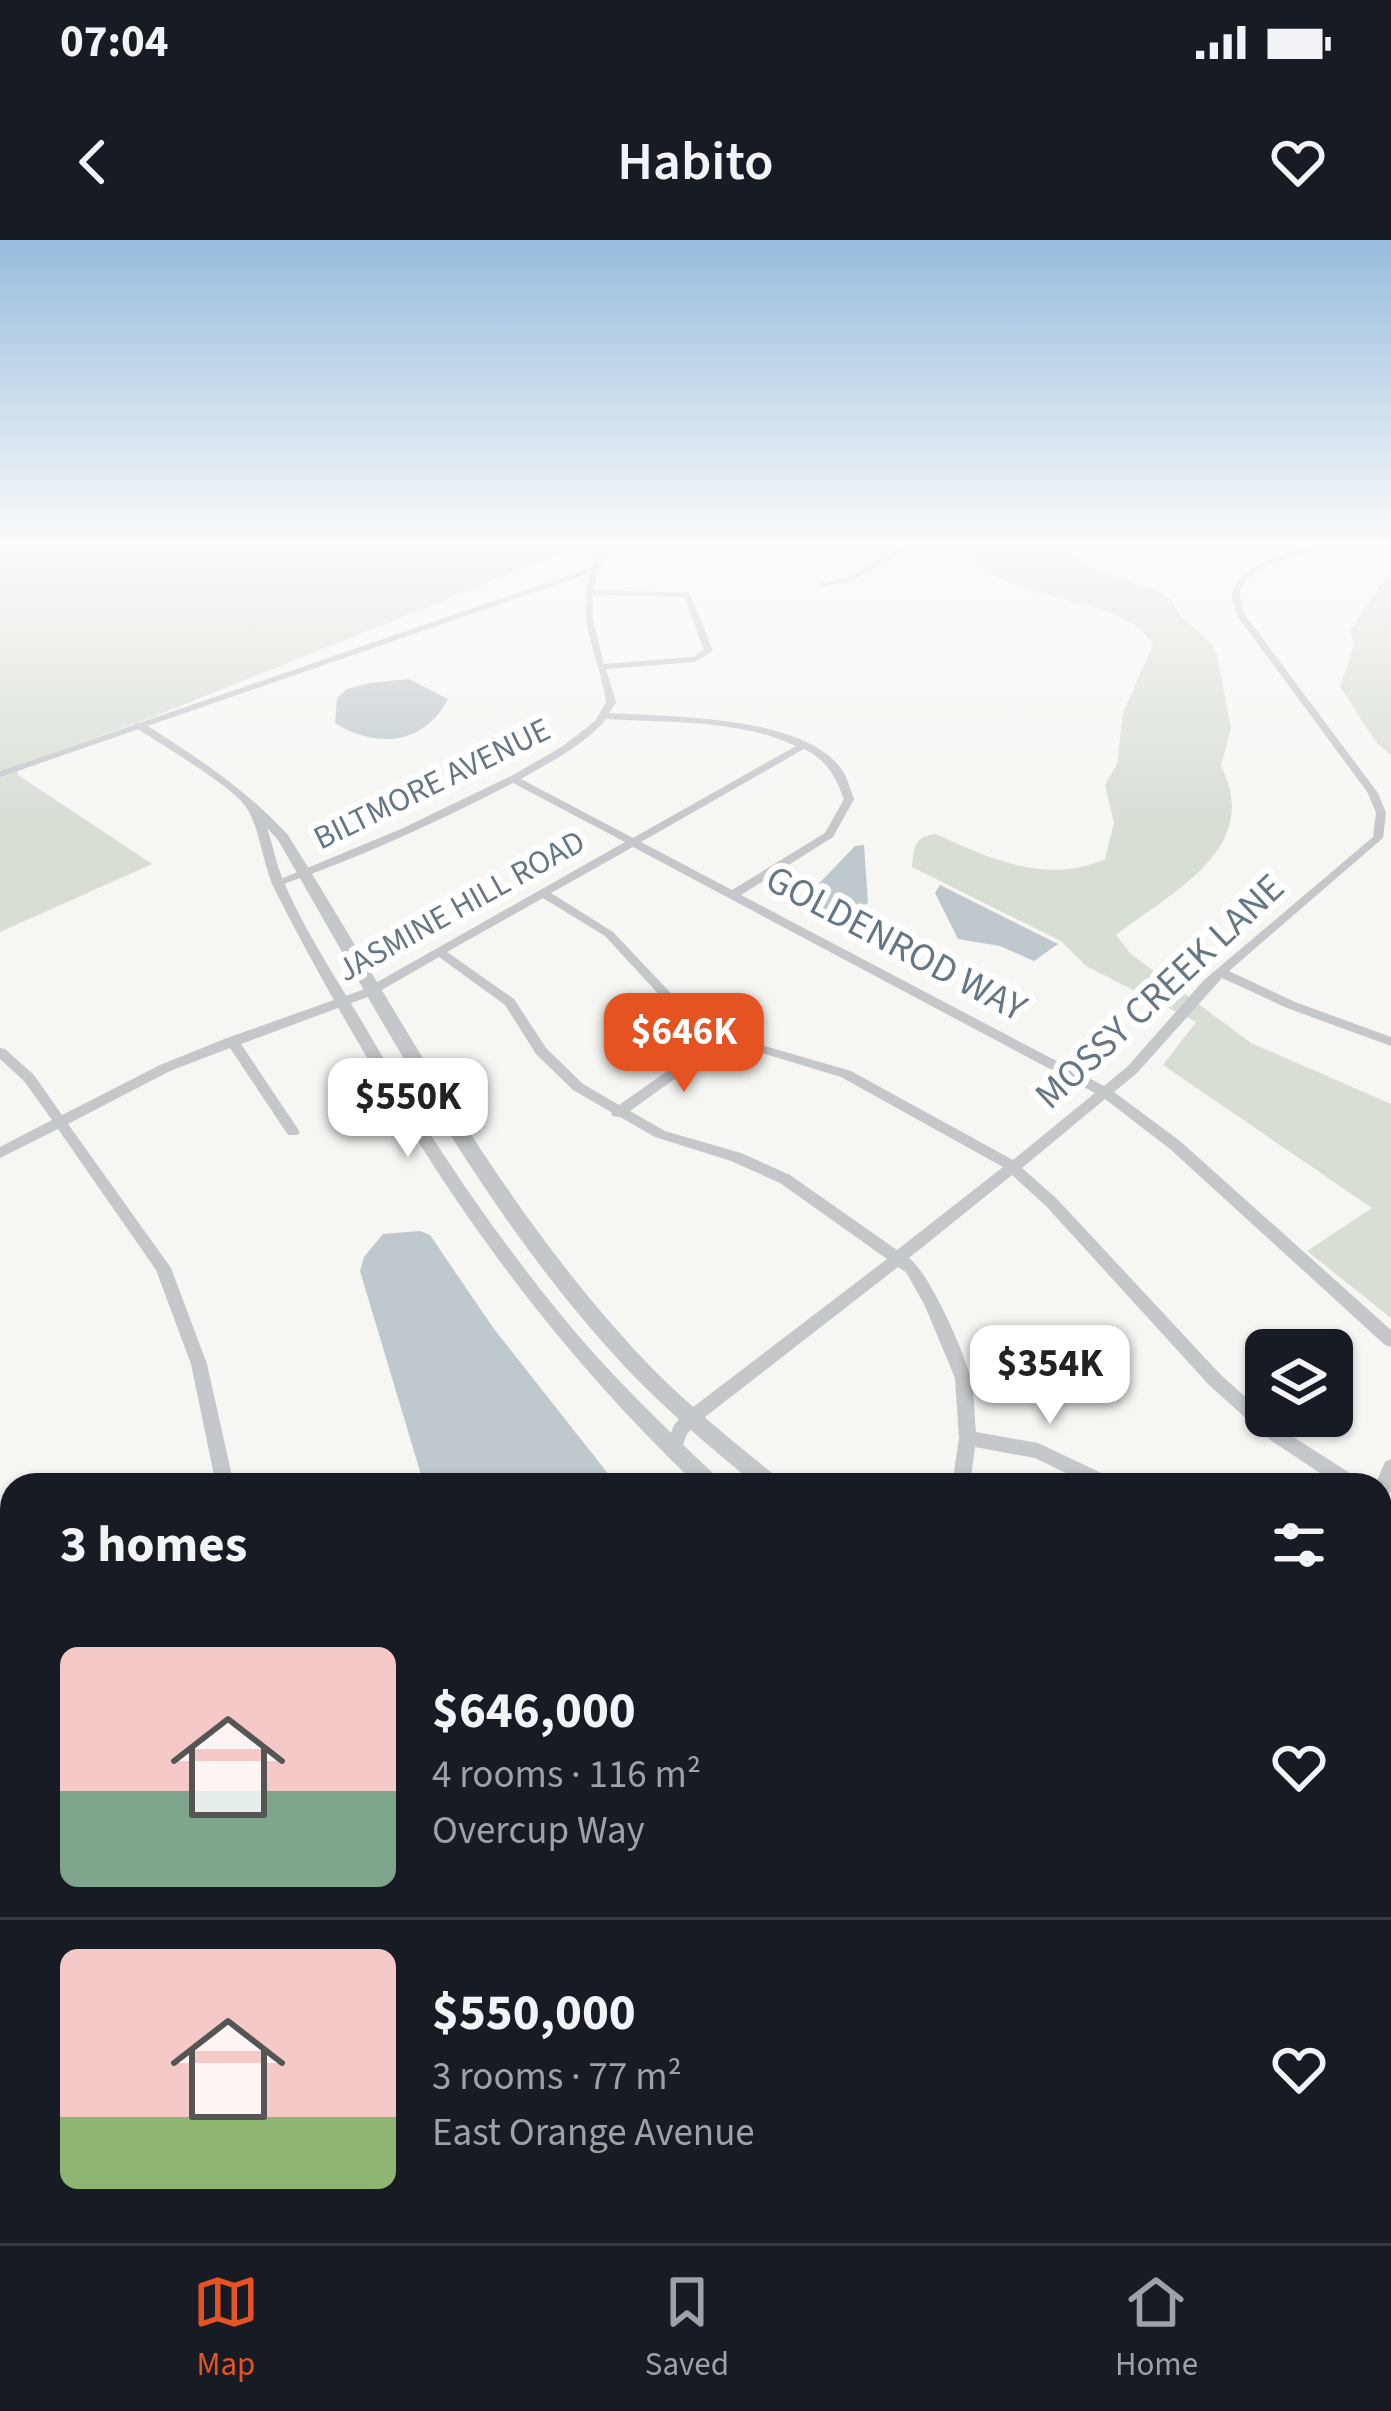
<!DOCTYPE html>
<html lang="en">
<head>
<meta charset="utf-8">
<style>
	:root { --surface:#171b24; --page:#20242c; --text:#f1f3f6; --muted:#9ea1a6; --line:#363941; --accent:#e65323 }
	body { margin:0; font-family:"Source Sans 3",sans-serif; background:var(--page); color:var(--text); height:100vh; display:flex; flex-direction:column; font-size:45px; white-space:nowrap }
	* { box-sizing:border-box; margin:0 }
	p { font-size:39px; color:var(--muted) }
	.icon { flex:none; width:66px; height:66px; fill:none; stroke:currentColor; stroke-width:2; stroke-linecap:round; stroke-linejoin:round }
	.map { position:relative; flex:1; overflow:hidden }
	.details { position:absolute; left:0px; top:1233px; width:1392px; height:771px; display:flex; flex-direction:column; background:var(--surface); border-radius:36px 36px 0 0; box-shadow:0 3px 9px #0004 }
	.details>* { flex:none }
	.fabs { position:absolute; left:1245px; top:1089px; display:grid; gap:24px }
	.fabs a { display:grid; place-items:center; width:108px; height:108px; border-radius:18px; background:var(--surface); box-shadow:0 3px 9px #0004; font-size:60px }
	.price { position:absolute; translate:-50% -102px; padding:0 27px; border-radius:24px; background:#fff; color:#222; font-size:39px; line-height:78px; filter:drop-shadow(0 3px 6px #0008) }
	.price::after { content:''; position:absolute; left:50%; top:72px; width:36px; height:27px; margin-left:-18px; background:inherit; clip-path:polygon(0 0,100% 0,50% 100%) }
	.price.on { background:var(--accent); color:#fff }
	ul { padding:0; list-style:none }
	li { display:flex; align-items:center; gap:36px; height:300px; padding:0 60px }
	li+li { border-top:3px solid var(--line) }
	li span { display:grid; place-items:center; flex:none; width:336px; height:240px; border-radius:18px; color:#555 }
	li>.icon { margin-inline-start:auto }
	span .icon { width:144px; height:144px; fill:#fffc; stroke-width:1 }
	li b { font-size:51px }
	h2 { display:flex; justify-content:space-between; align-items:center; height:144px; padding:0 60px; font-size:51px }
	.status { display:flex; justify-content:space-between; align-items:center; height:84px; padding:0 60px; background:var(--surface); direction:ltr }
	.status svg { height:33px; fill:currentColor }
	header { display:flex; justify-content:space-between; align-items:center; height:156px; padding:0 60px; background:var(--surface); font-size:54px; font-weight:600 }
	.tab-bar { display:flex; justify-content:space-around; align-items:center; height:168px; border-top:3px solid var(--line); background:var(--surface); font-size:33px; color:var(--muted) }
	.tab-bar a { display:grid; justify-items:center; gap:6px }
	.tab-bar .on { color:var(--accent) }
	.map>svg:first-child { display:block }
	.built { fill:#e4e5e4 }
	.green { fill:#d7ded4 }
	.water { fill:#bec8cd }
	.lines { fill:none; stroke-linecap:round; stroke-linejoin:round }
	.minor { fill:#c4c8cb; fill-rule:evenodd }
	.tertiary { fill:#c4c8cb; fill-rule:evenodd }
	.labels { text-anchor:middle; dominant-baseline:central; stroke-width:12; stroke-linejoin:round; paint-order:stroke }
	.far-street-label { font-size:33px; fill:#657685; stroke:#fff }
	.street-label { font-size:39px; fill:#657685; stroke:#fff }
</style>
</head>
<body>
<div class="status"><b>07:04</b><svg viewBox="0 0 49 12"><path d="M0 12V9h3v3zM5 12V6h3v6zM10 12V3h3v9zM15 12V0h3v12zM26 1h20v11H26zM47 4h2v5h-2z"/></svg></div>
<header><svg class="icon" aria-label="back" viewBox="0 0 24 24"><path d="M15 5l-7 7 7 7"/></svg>Habito<svg class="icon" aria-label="heart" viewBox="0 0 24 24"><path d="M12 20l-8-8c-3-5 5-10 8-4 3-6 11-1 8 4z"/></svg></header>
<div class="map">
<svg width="1391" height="2003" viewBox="0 0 1391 2003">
	<rect width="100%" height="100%" fill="#f6f6f3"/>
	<path class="built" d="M1385 1751 1391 1754V2003H1312L1315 1992H1380V1767Z"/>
	<g class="green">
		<path d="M0 304H584L148 479 0 531Z"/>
		<path d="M960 304H1057L1096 330 1162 353 1171 360 1180 375 1212 404 1217 415 1231 488 1221 526C1263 608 1173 651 1116 695L1131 714 1251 803 1391 864V1078L1307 1011 1372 968 1163 825 1196 782 1086 726 1061 701 912 627C914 608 914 596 936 594 990 619 1046 645 1105 619L1114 583 1105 545 1117 524 1123 473 1153 405C1129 359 1031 363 988 331 977 323 972 312 960 304Z"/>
		<path d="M1391 337V515L1376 502 1340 447 1354 405 1350 390 1381 344Z"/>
		<path d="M18 529V535L152 624 0 692V536Z"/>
	</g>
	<g class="water">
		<path d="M409 439 448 459C424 505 377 509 335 483L337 458 347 449 369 443Z"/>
		<path d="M864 605 868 663 840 676 811 662 809 654 855 606Z"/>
		<path d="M940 645 1058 704 1034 721 1000 706 958 699 935 653Z"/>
		<path d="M420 991 430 995 494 1089 617 1245H429L422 1238 360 1031 364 1017 383 994Z"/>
	</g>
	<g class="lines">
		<g class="minor">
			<path d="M603 304H610L602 320 593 350 690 353 713 411 695 422 606 429 616 462 609 473C671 477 810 475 844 533 848 541 851 551 854 559L833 597 741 655 1104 846 1127 827 1204 740 1373 597 1376 573 1368 553 1238 377C1237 374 1232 361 1232 358 1231 322 1311 304 1338 304 1314 314 1241 322 1240 356 1240 359 1244 371 1245 375L1378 553 1386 573 1383 598 1229 731 1295 762 1391 797V806L1287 768 1222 738 1137 833 1114 852 1180 901 1391 1090V1107L1385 1105 1170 909 1105 859 1022 928 1056 958 1221 1135 1281 1189 1359 1239 1362 1245H1338L1269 1199 1209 1145 1046 966 1012 935 909 1018C930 1034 962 1108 970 1135 975 1153 974 1174 976 1192L1038 1203 1114 1239 1117 1245H1090L1035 1218 975 1207 970 1245H952L959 1198 955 1138 925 1066 906 1032 898 1027 696 1184 687 1194 679 1216 673 1219 667 1216 664 1211 674 1185 684 1174 887 1019 780 943 731 921 655 897 620 877 612 876 611 872 573 850 536 814 505 765 439 717 373 755 241 804 298 889 300 892 298 895H288L230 808 170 831 68 884 171 1028 207 1124 234 1245H216L191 1124 156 1030 58 889 0 918V907L52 880 24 841 0 819V808L5 809 34 835 62 875 160 825 227 798 365 749 625 602 513 543C438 582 361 617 281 645H273L271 643 401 589 515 534 563 506 595 481 606 462C599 412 576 387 590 333L0 537V531L592 327ZM593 355 684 357 704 410 693 417 604 424 593 380ZM606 479C669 483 738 479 796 506L633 598 521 539C550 522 585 505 606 479ZM804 509C828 521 835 536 844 559L825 593 732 650 641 602ZM633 607 1095 853 1013 920 851 831 747 801 706 782 684 767 613 692 551 653ZM543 658 605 696 676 773 716 797 619 865 583 844 546 808 514 759 447 712ZM726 802 841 837 1003 927 897 1010 790 935 741 913 665 891 630 871Z"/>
			<path d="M907 304H916L853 341 823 346 819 344 848 337Z"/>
			<path d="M1391 1219V1250L1386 1262 1380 1264V1245H1375L1385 1222Z"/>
			<path d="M1380 1386 1391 1391V1411L1380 1405Z"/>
			<path d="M0 1469 7 1472 12 1488V1544L5 1541 0 1526Z"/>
			<path d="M74 1992H108L102 2003H68Z"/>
			<path d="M684 1992H714L719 2003H689Z"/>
		</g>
		<g class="tertiary">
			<path d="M135 483H143C195 516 246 549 288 595 395 766 487 945 623 1097 669 1150 724 1194 778 1238L782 1245H756C711 1208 666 1170 626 1128 482 974 383 781 278 600L267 588C273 605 276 623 283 640 304 690 336 738 364 785 429 898 503 1009 589 1108 630 1154 674 1196 718 1238L722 1245H697C586 1139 492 1021 411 890 363 813 317 733 276 652 262 626 261 589 246 567 231 545 160 504 135 487Z"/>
			<path d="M1380 1645 1391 1650V1678L1380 1673Z"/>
			<path d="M1380 1695 1391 1700V1731L1380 1726Z"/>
		</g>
	</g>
	<linearGradient id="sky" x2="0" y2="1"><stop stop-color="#97bcdd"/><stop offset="0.52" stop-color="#fbfbfa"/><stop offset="1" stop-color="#fbfbfa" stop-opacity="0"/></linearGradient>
	<rect width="1391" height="585" fill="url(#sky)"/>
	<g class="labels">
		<g class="far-street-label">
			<text transform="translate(432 544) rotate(-26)">BILTMORE AVENUE</text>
			<text transform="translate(461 666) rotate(-29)">JASMINE HILL ROAD</text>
		</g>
		<g class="street-label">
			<text transform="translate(896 704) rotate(28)">GOLDENROD WAY</text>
			<text transform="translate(1160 752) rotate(-43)">MOSSY CREEK LANE</text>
		</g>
	</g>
</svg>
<div class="fabs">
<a><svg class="icon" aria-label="layers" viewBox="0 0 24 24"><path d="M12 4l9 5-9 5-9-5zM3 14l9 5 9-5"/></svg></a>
</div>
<b class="price on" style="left:684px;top:855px">$646K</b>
<b class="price" style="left:408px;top:920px">$550K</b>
<b class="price" style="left:1050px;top:1187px">$354K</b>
<section class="details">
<h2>3 homes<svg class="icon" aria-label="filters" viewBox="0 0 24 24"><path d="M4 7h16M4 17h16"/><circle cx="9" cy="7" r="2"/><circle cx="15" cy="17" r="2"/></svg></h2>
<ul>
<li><span style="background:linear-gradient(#f6c9c9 60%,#7fa58c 0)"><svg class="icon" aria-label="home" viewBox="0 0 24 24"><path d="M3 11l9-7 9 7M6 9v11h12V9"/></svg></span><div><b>$646,000</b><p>4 rooms · 116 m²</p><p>Overcup Way</p></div><svg class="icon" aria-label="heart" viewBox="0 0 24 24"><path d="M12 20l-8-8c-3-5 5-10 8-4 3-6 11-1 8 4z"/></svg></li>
<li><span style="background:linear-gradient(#f6c9c9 70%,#8fb573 0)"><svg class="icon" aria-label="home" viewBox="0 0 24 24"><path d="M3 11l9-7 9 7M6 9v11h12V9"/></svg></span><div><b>$550,000</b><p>3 rooms · 77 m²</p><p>East Orange Avenue</p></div><svg class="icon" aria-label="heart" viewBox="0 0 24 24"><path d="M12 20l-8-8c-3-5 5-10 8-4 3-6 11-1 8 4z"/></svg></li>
</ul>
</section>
</div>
<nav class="tab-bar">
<a class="on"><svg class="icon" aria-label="map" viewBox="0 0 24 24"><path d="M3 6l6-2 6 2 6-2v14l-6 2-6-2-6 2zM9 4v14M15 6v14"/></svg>Map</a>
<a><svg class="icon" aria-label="saved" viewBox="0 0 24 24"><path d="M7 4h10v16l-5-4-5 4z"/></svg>Saved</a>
<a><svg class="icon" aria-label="home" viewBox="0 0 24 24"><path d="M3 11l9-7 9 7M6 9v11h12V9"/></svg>Home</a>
</nav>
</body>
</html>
